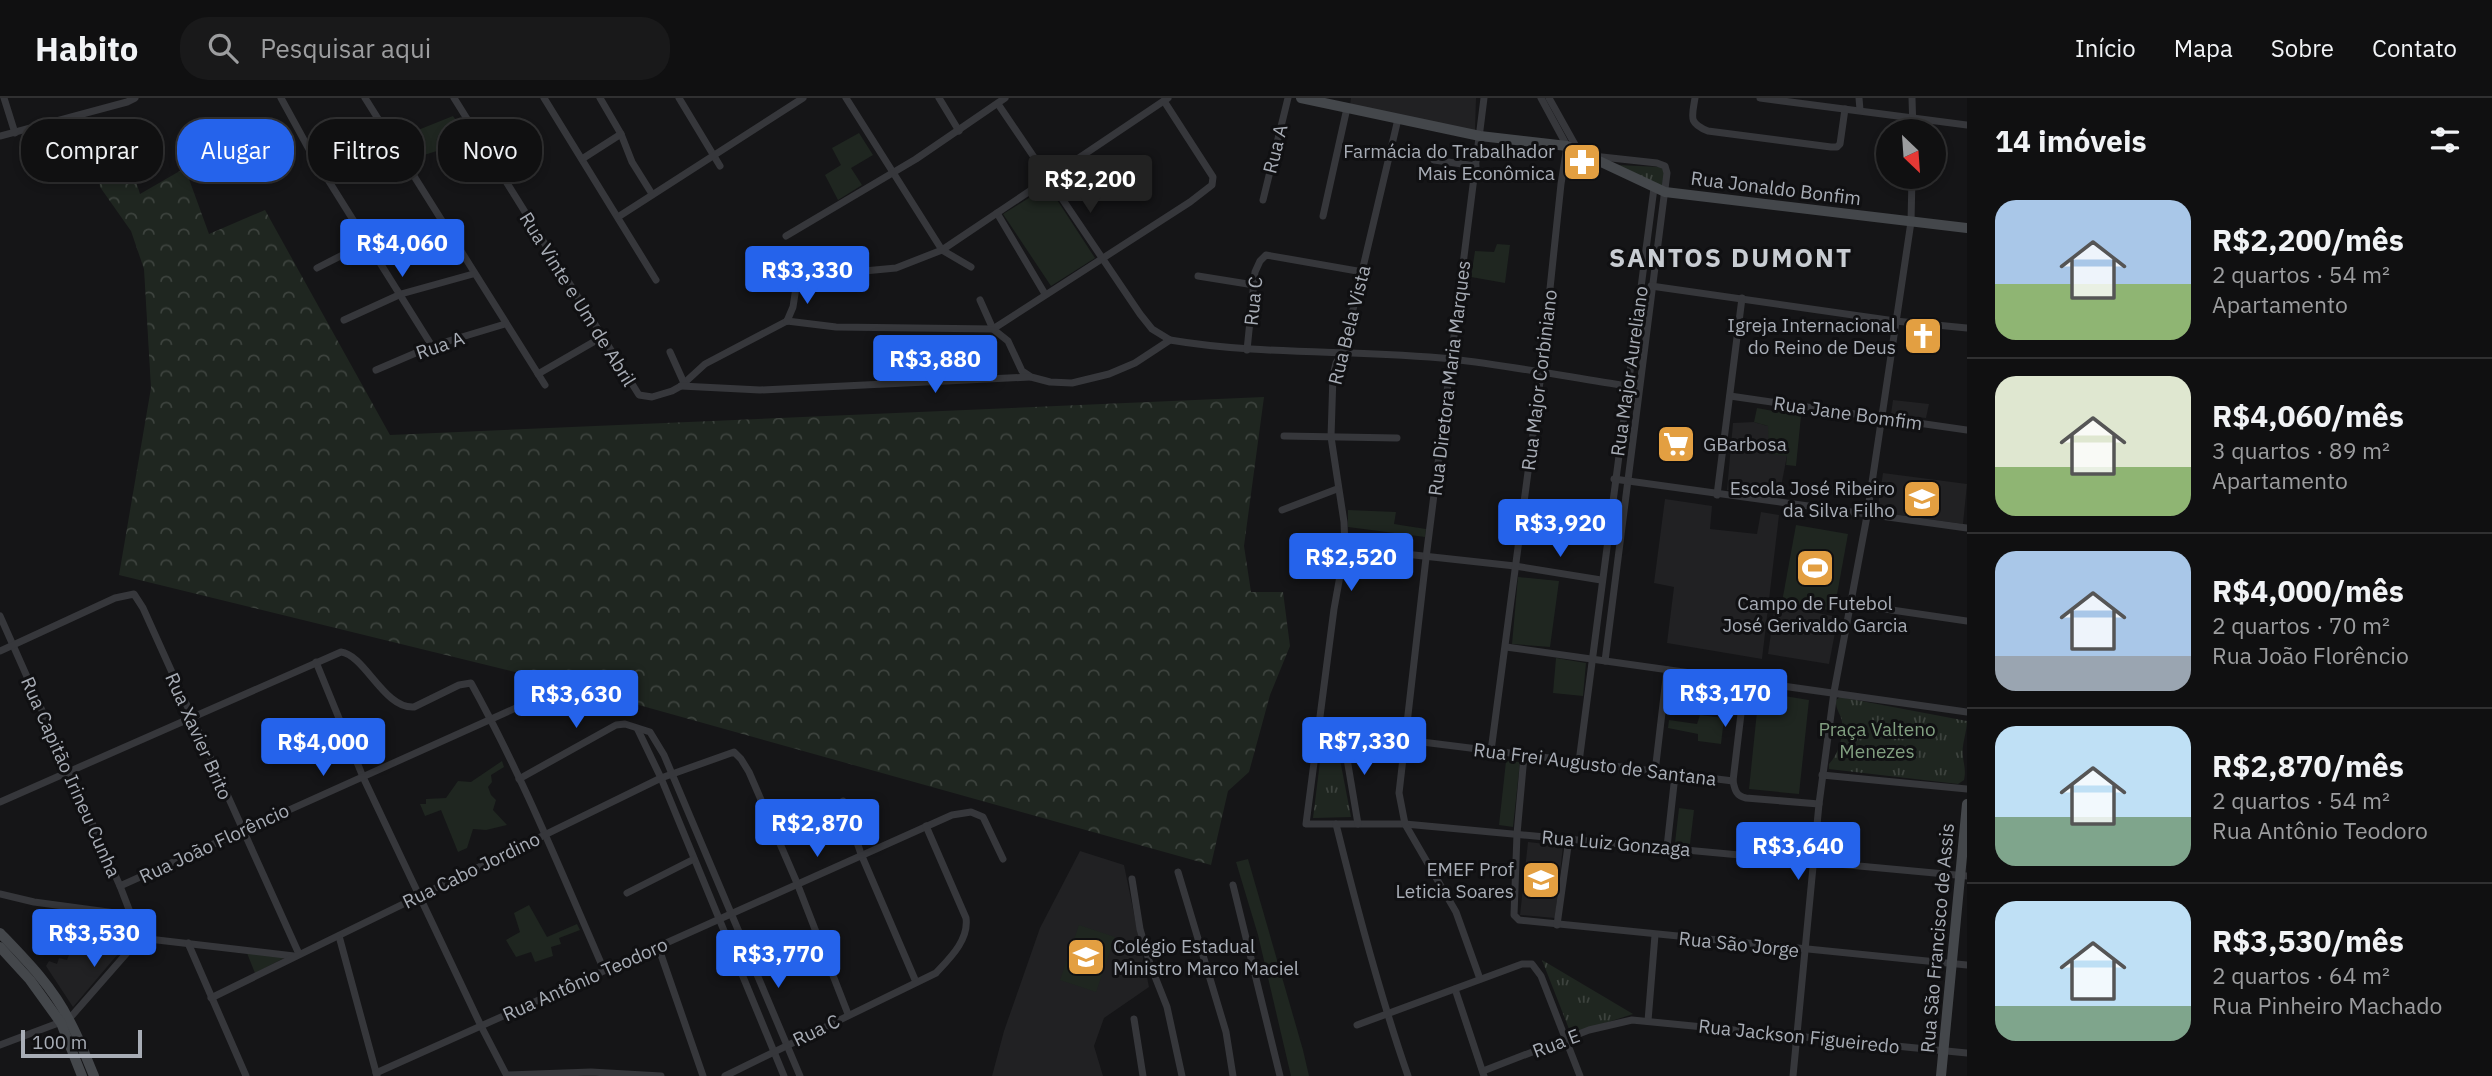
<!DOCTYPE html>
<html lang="pt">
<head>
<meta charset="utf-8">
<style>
	:root { --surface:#101011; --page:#19191a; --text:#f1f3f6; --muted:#9c9d9f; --line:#303031; --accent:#2563eb }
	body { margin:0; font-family:"IBM Plex Sans",sans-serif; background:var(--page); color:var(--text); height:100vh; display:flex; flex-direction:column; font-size:26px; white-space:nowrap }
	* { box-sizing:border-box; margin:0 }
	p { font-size:23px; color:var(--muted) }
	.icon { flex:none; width:38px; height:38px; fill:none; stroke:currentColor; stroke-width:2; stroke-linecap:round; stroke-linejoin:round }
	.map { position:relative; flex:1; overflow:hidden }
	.details { display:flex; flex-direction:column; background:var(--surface); width:525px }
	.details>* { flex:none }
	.guide { position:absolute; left:21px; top:21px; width:665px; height:63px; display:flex; gap:14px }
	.needle { width:46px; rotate:155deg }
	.controls { position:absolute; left:1876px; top:21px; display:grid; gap:14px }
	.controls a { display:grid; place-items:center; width:70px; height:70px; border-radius:50%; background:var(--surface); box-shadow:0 4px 10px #0003,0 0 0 2px var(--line); font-size:35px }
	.scale { position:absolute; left:21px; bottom:18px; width:121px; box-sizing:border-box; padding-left:7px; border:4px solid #a8adb6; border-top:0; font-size:19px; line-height:24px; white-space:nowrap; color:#a8adb6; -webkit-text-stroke:5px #101012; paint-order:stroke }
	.price { position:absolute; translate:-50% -60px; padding:0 16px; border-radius:7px; background:var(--accent); color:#fff; font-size:23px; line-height:46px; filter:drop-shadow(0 2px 4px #0008) }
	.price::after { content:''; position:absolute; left:50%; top:42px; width:21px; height:16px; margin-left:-10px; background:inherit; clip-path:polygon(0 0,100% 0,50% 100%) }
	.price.selected { background:#222; color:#fff }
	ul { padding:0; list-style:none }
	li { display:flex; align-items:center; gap:21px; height:175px; padding:0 28px }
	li+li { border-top:2px solid var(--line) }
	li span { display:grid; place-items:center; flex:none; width:196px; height:140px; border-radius:21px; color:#555 }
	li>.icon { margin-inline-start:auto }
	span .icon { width:84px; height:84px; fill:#fffc; stroke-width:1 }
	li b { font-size:30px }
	h2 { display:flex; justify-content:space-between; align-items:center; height:84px; padding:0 28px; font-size:30px }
	.pill { padding:0 24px; border-radius:28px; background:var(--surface); box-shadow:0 4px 10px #0003,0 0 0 2px var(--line); font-size:24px; line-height:63px }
	.pill.selected { background:var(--accent); color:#fff }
	header { display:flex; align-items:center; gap:42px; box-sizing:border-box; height:98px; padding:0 35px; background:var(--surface); border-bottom:2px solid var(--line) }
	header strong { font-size:33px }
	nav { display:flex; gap:38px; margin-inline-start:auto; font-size:24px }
	.search { width:490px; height:63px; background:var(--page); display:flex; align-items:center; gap:18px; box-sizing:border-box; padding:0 24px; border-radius:28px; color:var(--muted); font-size:26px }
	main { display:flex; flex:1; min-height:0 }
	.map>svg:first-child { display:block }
	.built { fill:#212123 }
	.grass { fill:#1f2620 }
	.forest { fill:url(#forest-crowns) }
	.park { fill:url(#park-tufts) }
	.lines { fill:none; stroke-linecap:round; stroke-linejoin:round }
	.street { stroke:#36373b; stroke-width:7 }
	.secondary { stroke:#44474b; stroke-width:10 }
	.labels { text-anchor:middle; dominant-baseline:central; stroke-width:6; stroke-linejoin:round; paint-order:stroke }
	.street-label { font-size:19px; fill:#a8adb6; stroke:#101012 }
	.poi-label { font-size:19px; fill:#a8adb6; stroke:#101012; text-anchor:end }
	.park-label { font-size:19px; fill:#819f80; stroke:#101012 }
	.district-label { font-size:26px; font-weight:bold; letter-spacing:2px; fill:#c8ccd2; stroke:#101012 }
</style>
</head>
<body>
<header>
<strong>Habito</strong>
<div class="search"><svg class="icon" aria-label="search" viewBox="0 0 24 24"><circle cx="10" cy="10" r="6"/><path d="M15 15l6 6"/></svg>Pesquisar aqui</div>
<nav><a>Início</a><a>Mapa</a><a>Sobre</a><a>Contato</a></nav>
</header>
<main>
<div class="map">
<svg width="1967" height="978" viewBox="0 0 1967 978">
	<defs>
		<pattern id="forest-crowns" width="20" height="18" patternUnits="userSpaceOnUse" patternTransform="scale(1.75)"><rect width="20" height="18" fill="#1f2620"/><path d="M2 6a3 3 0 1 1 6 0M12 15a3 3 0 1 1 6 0" fill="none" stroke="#3d433e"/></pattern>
		<pattern id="park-tufts" width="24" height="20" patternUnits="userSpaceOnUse" patternTransform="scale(1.75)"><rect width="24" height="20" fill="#1f2620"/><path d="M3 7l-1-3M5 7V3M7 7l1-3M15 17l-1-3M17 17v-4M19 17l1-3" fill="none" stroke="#3d433e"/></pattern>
	</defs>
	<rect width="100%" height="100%" fill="#151517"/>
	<g class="built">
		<path d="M1351 0H1476L1475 33 1350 7Z"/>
		<path d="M1893 302 1929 306 1926 320 1891 316Z"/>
		<path d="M1754 324 1768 328 1787 358 1779 399 1727 392 1733 325Z"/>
		<path d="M1883 375 1967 386 1963 426 1877 414Z"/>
		<path d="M1665 401 1712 408 1710 431 1757 436 1761 414 1779 417 1762 561 1667 545 1674 489 1654 485Z"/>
		<path d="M1775 507 1838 519 1829 566 1768 556Z"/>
		<path d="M1528 744 1563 748 1555 820 1520 817Z"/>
		<path d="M1080 753 1124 767 1149 889 1104 920 1094 948 1103 978H992L1004 933 1040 830Z"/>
		<path d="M84 821 128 823 123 850 73 909 46 868 49 863 57 866 59 860 67 862Z"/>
	</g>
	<g class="grass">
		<path d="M453 18 470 43 414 60 398 40Z"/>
		<path d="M859 35 873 57 851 70 862 87 838 102 825 77 841 67 832 50Z"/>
		<path d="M1048 88 1095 160 1051 188 1003 116Z"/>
		<path d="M1497 146 1510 147 1505 185 1471 179 1475 153 1494 154Z"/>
		<path d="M1757 310 1801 318 1796 368 1786 367 1787 358 1769 356 1768 328 1754 324Z"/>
		<path d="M1348 412 1396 414 1394 426 1426 431 1425 439 1348 429Z"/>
		<path d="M1796 427 1848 436 1834 513 1782 504Z"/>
		<path d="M1518 479 1559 483 1550 549 1512 546Z"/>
		<path d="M1556 560 1586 565 1583 598 1553 595Z"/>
		<path d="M1759 594 1809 602 1799 696 1749 691Z"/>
		<path d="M1700 617 1724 620 1721 646 1698 643V636L1668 630 1669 622 1697 626Z"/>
		<path d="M502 663 504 669 491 677 492 684 488 689 491 697 496 702 493 712 507 727 486 732 473 731 467 750 458 754 441 712 425 718 420 706H426V701L446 700 458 683 471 684Z"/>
		<path d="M1506 663 1520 664 1513 729 1499 727Z"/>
		<path d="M1679 710 1694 712 1690 746 1675 745Z"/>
		<path d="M1248 761 1303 952 1309 978H1291L1258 837 1236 764Z"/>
		<path d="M529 807 547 839 577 826 580 832 559 840 561 846 551 849 553 858 535 864 531 854 516 859 506 842 520 834 514 815Z"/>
		<path d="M1079 827 1115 839 1096 894 1060 882Z"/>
	</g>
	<path class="forest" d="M119 30 140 96 185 70 209 136 265 112 390 337 1264 299 1244 448 1251 494H1283L1290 548 1270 597 1249 674 1228 693 1211 767 560 585 119 477 151 290 144 171 131 133 100 89 95 40Z"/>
	<g class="park">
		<path d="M1617 67 1660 69 1664 72V91Z"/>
		<path d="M1840 599 1967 623C1967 634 1961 648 1963 659 1964 668 1966 672 1964 682L1958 686 1829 671V666C1839 655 1843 640 1842 624 1841 616 1835 611 1836 602Z"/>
		<path d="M1323 640 1336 641 1351 719 1313 720Z"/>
		<path d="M247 855 286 859 255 875Z"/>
		<path d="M1542 862 1633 916 1571 936Z"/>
	</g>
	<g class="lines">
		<g class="street">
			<path d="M4 0 15 35"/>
			<path d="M281 0 310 53 432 248"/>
			<path d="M365 0 545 287"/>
			<path d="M454 0 639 297 652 299 672 293 681 288 705 266 787 223"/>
			<path d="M544 0 656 182"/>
			<path d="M600 0 621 36 632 64 652 96"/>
			<path d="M679 0 720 68"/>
			<path d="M846 0 942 152 971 169"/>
			<path d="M939 0 959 33"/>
			<path d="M1549 0 1578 52"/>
			<path d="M1695 0C1692 19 1688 25 1708 33L1831 49H1837L1840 46 1845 11"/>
			<path d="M1760 0 1967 27"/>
			<path d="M1859 0 1860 12"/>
			<path d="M1912 0 1913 33"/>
			<path d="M998 6 1140 216 1152 231 1170 242"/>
			<path d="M1398 21 1343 254 1336 265 1333 277 1331 339 1344 424 1345 450 1334 511 1306 726H1405L1967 778"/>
			<path d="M0 38 127 4 135 0"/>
			<path d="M1593 58 1657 65 1665 68 1667 75 1605 563"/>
			<path d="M582 61 621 36"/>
			<path d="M1434 62 1476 68"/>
			<path d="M1263 102 1288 0"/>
			<path d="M997 115 1045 196"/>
			<path d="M1323 118 1347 10"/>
			<path d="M618 119 803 0"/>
			<path d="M786 138 916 61 1005 0"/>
			<path d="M317 170 368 144 442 124"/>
			<path d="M1198 178 1254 187"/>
			<path d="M1651 188 1895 223 1967 230"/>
			<path d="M980 202 993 231 1008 243 1022 273 1031 279 1050 284 1072 285 1109 276 1135 265 1170 242C1264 258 1358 251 1452 261 1511 268 1569 279 1627 288"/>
			<path d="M344 222 401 196 473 176"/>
			<path d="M787 223 836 229 993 231 1190 104 1212 87 1213 79 1164 3"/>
			<path d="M787 223 793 209 797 183 811 178 896 170 942 152 1168 0"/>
			<path d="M1247 252 1255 174 1260 163 1266 157 1363 174"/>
			<path d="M670 254 684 285"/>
			<path d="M376 272 432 248 505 226"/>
			<path d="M538 276 602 239"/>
			<path d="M681 288 760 292 1030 279"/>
			<path d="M1730 298 1967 332"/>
			<path d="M1284 338 1397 340"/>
			<path d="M1614 381 1967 430"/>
			<path d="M1717 397 1742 200"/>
			<path d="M1282 412 1337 391"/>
			<path d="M1304 445 1515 468 1601 482"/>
			<path d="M1851 506 1967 523"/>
			<path d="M0 518 120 788 140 840"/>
			<path d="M1506 549 1967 614"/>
			<path d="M0 553 115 500 134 496 143 510 299 856"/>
			<path d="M316 564 363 679 481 928 507 978"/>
			<path d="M1745 582 1733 683C1735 692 1736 698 1746 700L1819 706"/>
			<path d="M638 632 661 680 784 978"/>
			<path d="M1319 633 1406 642 1733 683"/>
			<path d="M1343 637 1358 726"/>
			<path d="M1491 653 1541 276 1561 86 1567 48 1541 0"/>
			<path d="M1524 658 1517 736 1514 817 1519 822 1967 867"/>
			<path d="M1579 664 1654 90"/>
			<path d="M1655 674 1667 572"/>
			<path d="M1822 677 1967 691"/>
			<path d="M519 681 616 627 625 626 650 634 664 657 800 978"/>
			<path d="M843 703 861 756 916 884"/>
			<path d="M0 704 341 554C365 557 384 611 414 609L459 587 471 585C522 677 562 776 604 872"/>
			<path d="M1336 726C1357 811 1379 895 1408 978"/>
			<path d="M1667 749 1675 677"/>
			<path d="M1178 774 1226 934 1233 978"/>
			<path d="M1132 781 1140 831 1150 866 1167 909 1182 978"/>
			<path d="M1233 787 1280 978"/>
			<path d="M120 788 538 600"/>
			<path d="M627 795 694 761"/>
			<path d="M0 796 34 804 130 817"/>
			<path d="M1557 827 1569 741"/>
			<path d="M339 838 377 978"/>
			<path d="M140 840 294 858"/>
			<path d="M188 845 246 978"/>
			<path d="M658 848 703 978"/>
			<path d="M1480 881 1456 814 1405 726 1399 695 1426 460 1484 0"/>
			<path d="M1455 891 1484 978"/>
			<path d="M211 900 661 680 734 654 741 661 749 674 797 785 848 916"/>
			<path d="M1134 921 1143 978"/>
			<path d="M1648 923 1655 837"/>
			<path d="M1357 927 1522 866H1532L1541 878 1580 978"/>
			<path d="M0 947 69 921 140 840"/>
			<path d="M1483 973 1589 932 1632 922 1967 955"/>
			<path d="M376 975 952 717 971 714 983 719 1003 761"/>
			<path d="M507 977 591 974 661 978"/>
			<path d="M725 978 936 875C950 860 969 842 966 820L926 728"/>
			<path d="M1793 978 1819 706 1834 594 1867 418 1911 124 1912 79"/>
		</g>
		<g class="secondary">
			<path d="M1301 0 1480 38 1567 48 1665 94 1967 130"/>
			<path d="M0 835C25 861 52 888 69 922 79 940 86 959 94 978"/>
			<path d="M0 849 30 882 61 925 82 978"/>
			<path d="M1941 978 1967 706"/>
		</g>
	</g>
	<defs>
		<symbol id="pharmacy-square" viewBox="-11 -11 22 22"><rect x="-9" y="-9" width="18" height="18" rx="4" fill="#e39f41" stroke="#101012"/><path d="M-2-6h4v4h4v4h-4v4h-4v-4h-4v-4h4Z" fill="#fff"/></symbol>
		<symbol id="church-square" viewBox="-11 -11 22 22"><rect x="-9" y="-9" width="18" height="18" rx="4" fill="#e39f41" stroke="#101012"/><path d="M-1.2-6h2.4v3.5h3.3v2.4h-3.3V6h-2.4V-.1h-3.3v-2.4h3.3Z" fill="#fff"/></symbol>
		<symbol id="supermarket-square" viewBox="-11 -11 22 22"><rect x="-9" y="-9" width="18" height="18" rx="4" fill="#e39f41" stroke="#101012"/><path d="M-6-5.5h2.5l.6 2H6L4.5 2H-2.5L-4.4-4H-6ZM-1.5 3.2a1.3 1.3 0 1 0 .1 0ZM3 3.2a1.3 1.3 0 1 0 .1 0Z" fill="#fff"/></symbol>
		<symbol id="school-square" viewBox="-11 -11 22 22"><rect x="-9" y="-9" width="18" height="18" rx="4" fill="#e39f41" stroke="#101012"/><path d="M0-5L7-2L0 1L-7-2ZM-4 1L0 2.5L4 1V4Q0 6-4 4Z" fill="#fff"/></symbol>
		<symbol id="stadium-square" viewBox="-11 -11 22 22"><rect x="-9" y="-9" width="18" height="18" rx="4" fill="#e39f41" stroke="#101012"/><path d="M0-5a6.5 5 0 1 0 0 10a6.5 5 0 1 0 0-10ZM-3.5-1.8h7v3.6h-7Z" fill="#fff"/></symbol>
	</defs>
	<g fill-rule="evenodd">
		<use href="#pharmacy-square" x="1560" y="42" width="44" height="44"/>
		<use href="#church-square" x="1901" y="216" width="44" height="44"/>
		<use href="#supermarket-square" x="1654" y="324" width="44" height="44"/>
		<use href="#school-square" x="1900" y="379" width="44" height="44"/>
		<use href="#stadium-square" x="1793" y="448" width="44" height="44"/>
		<use href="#school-square" x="1519" y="760" width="44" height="44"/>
		<use href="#school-square" x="1064" y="837" width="44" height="44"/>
	</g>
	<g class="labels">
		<g class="street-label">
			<text transform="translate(1275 51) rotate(-76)">Rua A</text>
			<text transform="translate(1776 90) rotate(7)">Rua Jonaldo Bonfim</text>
			<text transform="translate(578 201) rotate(58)">Rua Vinte e Um de Abril</text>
			<text transform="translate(1253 203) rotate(-84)">Rua C</text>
			<text transform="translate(1349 227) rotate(-76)">Rua Bela Vista</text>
			<text transform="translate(440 247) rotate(-19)">Rua A</text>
			<text transform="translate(1629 273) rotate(-82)">Rua Major Aureliano</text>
			<text transform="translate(1449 280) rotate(-83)">Rua Diretora Maria Marques</text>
			<text transform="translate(1539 282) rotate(-83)">Rua Major Corbiniano</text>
			<text transform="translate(1848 315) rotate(8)">Rua Jane Bomfim</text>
			<text transform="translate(199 638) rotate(66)">Rua Xavier Brito</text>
			<text transform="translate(1595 666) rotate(7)">Rua Frei Augusto de Santana</text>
			<text transform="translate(71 679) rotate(66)">Rua Capitão Irineu Cunha</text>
			<text transform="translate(214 745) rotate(-25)">Rua João Florêncio</text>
			<text transform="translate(1616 745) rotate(5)">Rua Luiz Gonzaga</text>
			<text transform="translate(471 772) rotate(-26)">Rua Cabo Jordino</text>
			<text transform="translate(1937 840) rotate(-85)">Rua São Francisco de Assis</text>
			<text transform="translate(1739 846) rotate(6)">Rua São Jorge</text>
			<text transform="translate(585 881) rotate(-24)">Rua Antônio Teodoro</text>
			<text transform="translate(816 932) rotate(-26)">Rua C</text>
			<text transform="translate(1799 938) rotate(6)">Rua Jackson Figueiredo</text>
			<text transform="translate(1556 945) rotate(-21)">Rua E</text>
		</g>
		<g class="poi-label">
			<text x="1555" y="53">Farmácia do Trabalhador<tspan x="1555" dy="22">Mais Econômica</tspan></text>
			<text x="1896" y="227">Igreja Internacional<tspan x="1896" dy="22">do Reino de Deus</tspan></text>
			<text x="1703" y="346" text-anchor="start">GBarbosa</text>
			<text x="1895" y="390">Escola José Ribeiro<tspan x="1895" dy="22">da Silva Filho</tspan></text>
			<text x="1815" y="505" text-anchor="middle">Campo de Futebol<tspan x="1815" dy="22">José Gerivaldo Garcia</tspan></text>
			<text x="1514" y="771">EMEF Prof<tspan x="1514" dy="22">Leticia Soares</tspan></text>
			<text x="1113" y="848" text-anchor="start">Colégio Estadual<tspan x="1113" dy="22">Ministro Marco Maciel</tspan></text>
		</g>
		<g class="park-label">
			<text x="1877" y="631">Praça Valteno<tspan x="1877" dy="22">Menezes</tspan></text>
		</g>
		<g class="district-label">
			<text x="1731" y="159">SANTOS DUMONT</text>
		</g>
	</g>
</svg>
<div class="controls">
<a><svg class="needle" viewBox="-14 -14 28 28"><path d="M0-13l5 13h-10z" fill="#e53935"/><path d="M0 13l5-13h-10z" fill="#9c9d9f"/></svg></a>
</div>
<div class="scale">100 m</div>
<b class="price selected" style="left:1090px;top:117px">R$2,200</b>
<b class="price" style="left:402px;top:181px">R$4,060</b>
<b class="price" style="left:807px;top:208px">R$3,330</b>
<b class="price" style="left:935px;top:297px">R$3,880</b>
<b class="price" style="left:1560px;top:461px">R$3,920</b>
<b class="price" style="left:1351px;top:495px">R$2,520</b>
<b class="price" style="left:1725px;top:631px">R$3,170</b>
<b class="price" style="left:576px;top:632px">R$3,630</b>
<b class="price" style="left:1364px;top:679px">R$7,330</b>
<b class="price" style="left:323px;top:680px">R$4,000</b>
<b class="price" style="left:817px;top:761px">R$2,870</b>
<b class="price" style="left:1798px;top:784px">R$3,640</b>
<b class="price" style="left:94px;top:871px">R$3,530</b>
<b class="price" style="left:778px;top:892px">R$3,770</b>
<div class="guide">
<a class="pill">Comprar</a>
<a class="pill selected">Alugar</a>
<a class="pill">Filtros</a>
<a class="pill">Novo</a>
</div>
</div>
<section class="details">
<h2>14 imóveis<svg class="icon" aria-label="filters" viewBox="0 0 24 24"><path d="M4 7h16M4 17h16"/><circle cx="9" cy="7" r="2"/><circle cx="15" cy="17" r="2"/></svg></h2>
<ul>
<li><span style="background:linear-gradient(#a9c7e8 60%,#8fb573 0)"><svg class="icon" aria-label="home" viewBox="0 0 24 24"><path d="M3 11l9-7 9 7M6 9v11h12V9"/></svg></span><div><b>R$2,200/mês</b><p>2 quartos · 54 m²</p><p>Apartamento</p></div></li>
<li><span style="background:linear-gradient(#dfe7d0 65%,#8fb573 0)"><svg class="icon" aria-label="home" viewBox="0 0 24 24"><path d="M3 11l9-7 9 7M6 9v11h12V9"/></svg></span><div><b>R$4,060/mês</b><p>3 quartos · 89 m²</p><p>Apartamento</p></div></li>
<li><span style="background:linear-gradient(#a9c7e8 75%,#9aa5b1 0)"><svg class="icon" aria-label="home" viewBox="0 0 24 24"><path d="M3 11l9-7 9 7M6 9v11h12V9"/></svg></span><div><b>R$4,000/mês</b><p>2 quartos · 70 m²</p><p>Rua João Florêncio</p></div></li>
<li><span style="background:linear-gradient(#bfe0f5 65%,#7fa58c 0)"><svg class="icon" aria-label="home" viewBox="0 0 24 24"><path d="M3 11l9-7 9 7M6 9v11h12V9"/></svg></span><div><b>R$2,870/mês</b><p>2 quartos · 54 m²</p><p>Rua Antônio Teodoro</p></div></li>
<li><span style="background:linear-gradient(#bfe0f5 75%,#7fa58c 0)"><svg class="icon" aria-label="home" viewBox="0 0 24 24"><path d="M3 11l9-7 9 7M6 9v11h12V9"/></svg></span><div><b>R$3,530/mês</b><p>2 quartos · 64 m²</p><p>Rua Pinheiro Machado</p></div></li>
</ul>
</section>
</main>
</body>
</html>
